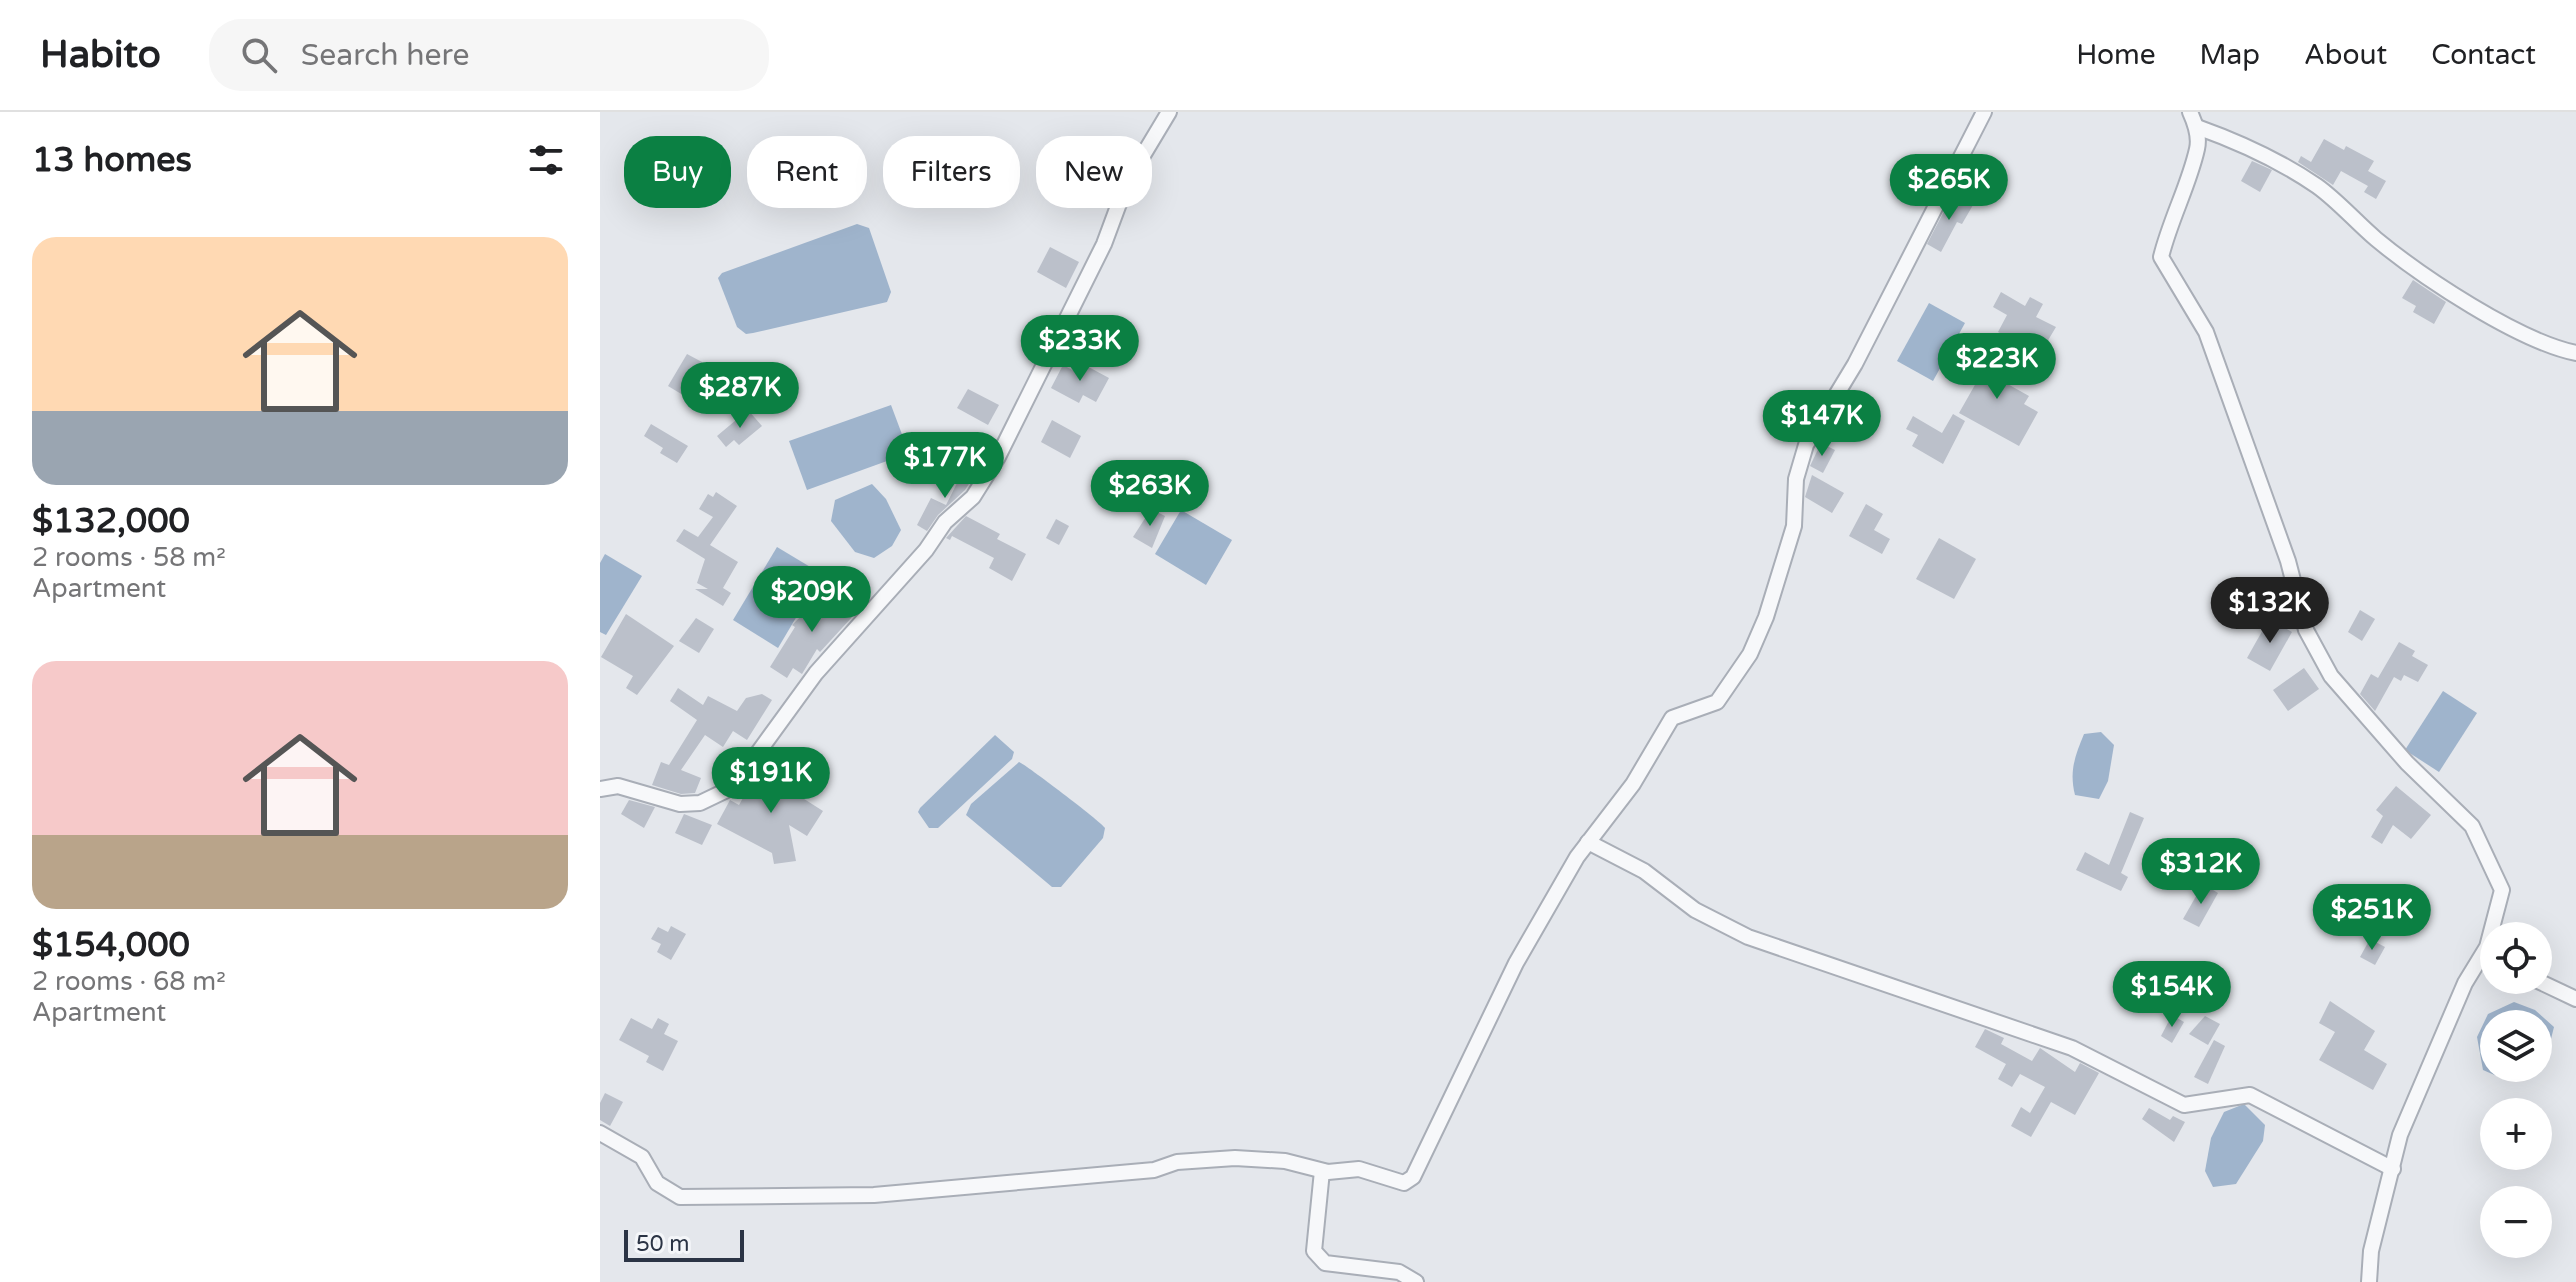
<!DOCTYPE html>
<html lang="en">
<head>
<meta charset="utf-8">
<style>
	:root { --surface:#fff; --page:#f6f6f6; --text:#202124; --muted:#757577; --line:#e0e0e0; --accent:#0b8043 }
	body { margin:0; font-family:"Varela Round",sans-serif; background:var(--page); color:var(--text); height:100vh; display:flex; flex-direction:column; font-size:30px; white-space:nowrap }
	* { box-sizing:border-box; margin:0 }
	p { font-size:26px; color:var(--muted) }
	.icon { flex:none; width:44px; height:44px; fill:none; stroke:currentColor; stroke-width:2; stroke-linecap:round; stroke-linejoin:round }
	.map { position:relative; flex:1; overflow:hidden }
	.panel { display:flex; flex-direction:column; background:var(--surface); width:600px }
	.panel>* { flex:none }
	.banner { position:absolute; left:24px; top:24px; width:760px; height:72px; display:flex; gap:16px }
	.tools { position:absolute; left:1880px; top:810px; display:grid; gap:16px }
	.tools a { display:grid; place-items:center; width:72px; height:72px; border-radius:50%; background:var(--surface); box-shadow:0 8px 32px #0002; font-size:40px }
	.scale { position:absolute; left:24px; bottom:20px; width:120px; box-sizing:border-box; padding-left:8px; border:4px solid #2b3445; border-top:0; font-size:22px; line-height:28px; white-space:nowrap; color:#2b3445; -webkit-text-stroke:6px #f4f6f9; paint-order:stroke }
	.price { position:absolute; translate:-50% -68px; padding:0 18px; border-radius:28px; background:var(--accent); color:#fff; font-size:26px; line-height:52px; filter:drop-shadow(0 2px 4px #0008) }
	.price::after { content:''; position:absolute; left:50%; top:48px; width:24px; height:18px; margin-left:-12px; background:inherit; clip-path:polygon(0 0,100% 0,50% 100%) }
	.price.selected { background:#222; color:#fff }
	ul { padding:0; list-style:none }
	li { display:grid; align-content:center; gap:16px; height:424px; padding:0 32px }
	li span { display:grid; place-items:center; height:248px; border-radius:24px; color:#555 }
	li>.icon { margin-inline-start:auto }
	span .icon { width:144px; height:144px; fill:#fffc; stroke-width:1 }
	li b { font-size:34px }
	h2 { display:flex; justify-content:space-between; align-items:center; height:96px; padding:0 32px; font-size:34px }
	.tag { padding:0 28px; border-radius:32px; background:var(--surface); box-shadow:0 8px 32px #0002; font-size:28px; line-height:72px }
	.tag.selected { background:var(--accent); color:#fff }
	header { display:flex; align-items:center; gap:48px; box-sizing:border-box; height:112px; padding:0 40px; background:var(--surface); border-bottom:2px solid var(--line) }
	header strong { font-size:38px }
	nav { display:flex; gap:44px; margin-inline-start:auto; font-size:28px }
	.search { width:560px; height:72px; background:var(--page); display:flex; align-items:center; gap:20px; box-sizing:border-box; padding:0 28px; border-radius:32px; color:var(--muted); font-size:30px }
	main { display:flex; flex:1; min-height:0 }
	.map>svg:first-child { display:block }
	.water { fill:#9fb4cc }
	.building { fill:#bbc0ca }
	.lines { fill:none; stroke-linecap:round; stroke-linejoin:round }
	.street-casing { stroke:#a9aeb7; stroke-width:18 }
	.street { stroke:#f7f8fa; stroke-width:14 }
</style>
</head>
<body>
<header>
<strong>Habito</strong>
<div class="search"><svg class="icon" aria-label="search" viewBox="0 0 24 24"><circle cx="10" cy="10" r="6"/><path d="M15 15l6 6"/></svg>Search here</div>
<nav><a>Home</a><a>Map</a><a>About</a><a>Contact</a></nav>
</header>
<main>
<section class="panel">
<h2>13 homes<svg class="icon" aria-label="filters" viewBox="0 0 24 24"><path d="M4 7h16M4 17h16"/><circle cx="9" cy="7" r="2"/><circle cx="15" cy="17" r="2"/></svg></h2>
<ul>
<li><span style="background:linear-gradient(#ffd9b3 70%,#9aa5b1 0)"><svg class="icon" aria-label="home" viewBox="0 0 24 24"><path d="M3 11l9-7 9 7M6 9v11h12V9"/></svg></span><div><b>$132,000</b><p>2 rooms · 58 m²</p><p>Apartment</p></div></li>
<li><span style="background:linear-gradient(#f6c9c9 70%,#b9a48a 0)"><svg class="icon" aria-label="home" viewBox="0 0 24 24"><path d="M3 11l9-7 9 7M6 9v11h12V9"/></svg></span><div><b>$154,000</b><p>2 rooms · 68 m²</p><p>Apartment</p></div></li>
</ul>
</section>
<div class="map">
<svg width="1976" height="1170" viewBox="0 0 1976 1170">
	<rect width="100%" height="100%" fill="#e4e7ec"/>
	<g class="water">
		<path d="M257 112 269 116 291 180 287 190 153 221 146 222 137 215 118 166 122 161Z"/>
		<path d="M1329 191 1365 211 1333 269 1297 249Z"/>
		<path d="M291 293 309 341 207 378 189 329Z"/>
		<path d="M272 372 286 387 301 418 292 434 274 446 255 440 231 409 235 388Z"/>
		<path d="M581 398 632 428 606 473 555 442Z"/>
		<path d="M177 435 222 462 178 536 133 508Z"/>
		<path d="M5 442 42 464 6 523 0 520V451Z"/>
		<path d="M1843 579 1877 601 1839 660 1805 638Z"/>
		<path d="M1501 620 1514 633 1508 669 1499 687 1475 683C1469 659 1475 644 1484 622Z"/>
		<path d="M395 623 414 640 412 647 338 716H329L318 700 320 696Z"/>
		<path d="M419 650C425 652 500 709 505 716L503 726 461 775H452L366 703 371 692Z"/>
		<path d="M1914 890 1935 898 1954 915 1950 931 1938 946V912H1894V956H1929L1923 964 1906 968 1883 958 1877 925 1888 902Z"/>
		<path d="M1644 992 1665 1013 1663 1029 1636 1072 1613 1075 1605 1059 1611 1026 1624 1000Z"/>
	</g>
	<g class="building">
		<path d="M1724 27 1744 38 1746 34 1774 49 1768 59 1786 69 1776 87 1764 80 1768 74 1741 59 1733 73 1698 50 1701 44 1711 50Z"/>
		<path d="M1652 49 1672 58 1660 80 1641 69Z"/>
		<path d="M1353 82 1373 93 1362 112 1357 110 1341 140 1327 132Z"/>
		<path d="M450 135 479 150 466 176 437 160Z"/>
		<path d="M1813 168 1846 190 1834 212 1813 200 1816 194 1802 186Z"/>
		<path d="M1401 180 1425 194 1430 185 1443 192 1436 205 1456 215 1447 230 1451 233 1444 246 1398 220 1407 203 1393 195Z"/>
		<path d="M1384 229 1400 239 1388 261 1429 284 1424 292 1438 300 1419 334 1359 301 1380 264 1368 257Z"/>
		<path d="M87 242 102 250 83 283 68 274Z"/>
		<path d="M483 252 509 266 496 290 483 283 479 291 451 276 463 253 478 261Z"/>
		<path d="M368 277 399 293 388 313 357 296Z"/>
		<path d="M1253 280 1277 294 1270 308 1245 295Z"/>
		<path d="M148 298 162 314 139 333 134 328 126 335 117 324Z"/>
		<path d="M1353 302 1365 309 1343 352 1312 334 1318 323 1306 317 1313 304 1342 321Z"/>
		<path d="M452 308 481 324 470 346 441 330Z"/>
		<path d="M51 312 88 334 77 351 60 341 63 336 44 324Z"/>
		<path d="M1221 331 1235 338 1223 361 1210 354Z"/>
		<path d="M365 355 376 361 365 378 338 403 327 419 317 413 331 386 346 393Z"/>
		<path d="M1212 363 1244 381 1232 401 1205 385Z"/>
		<path d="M116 380 137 394 110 433 138 450 123 476 131 481 123 494 95 477H108L97 471 105 447 76 429 84 417 98 425 113 405 99 397 108 382 113 385Z"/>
		<path d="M1266 392 1283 402 1274 418 1290 427 1282 442 1249 424Z"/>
		<path d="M551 397 565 404 552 436 533 425Z"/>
		<path d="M366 404 400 422 397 427 426 442 412 469 389 456 394 446 352 424 350 428 346 426Z"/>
		<path d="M456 407 469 414 459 433 446 426Z"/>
		<path d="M1339 426 1376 447 1354 487 1316 467Z"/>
		<path d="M228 478 253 504 220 540 217 537 202 562 193 556 187 566 170 555 195 515 192 513Z"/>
		<path d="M1760 498 1775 507 1762 529 1748 520Z"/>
		<path d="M26 502 74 534 37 583 26 576 33 564 1 545Z"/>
		<path d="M96 506 114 517 99 541 79 529Z"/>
		<path d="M1669 507 1692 520 1670 559 1647 546Z"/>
		<path d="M1799 530 1815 539 1812 544 1828 553 1818 570 1804 563 1801 569 1794 565 1775 599 1760 582 1771 562 1778 566Z"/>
		<path d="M1704 556 1719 577 1688 599 1673 578Z"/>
		<path d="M78 576 103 593 108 584 137 599 146 586 162 582 172 588 147 628 133 619 123 635 105 623 81 658 101 666 95 681 81 682 52 673 61 650 69 653 97 608 70 589Z"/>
		<path d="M161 654 205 678 201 685 223 699 207 724 189 713 196 749 174 752 172 741 117 712 130 688 139 693Z"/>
		<path d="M1796 674 1831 703 1811 727 1793 713 1782 732 1771 725 1783 704 1776 698Z"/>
		<path d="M29 688 55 695 44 716 21 702Z"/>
		<path d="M1530 700 1544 706 1521 761 1528 765 1521 779 1476 758 1485 740 1509 753Z"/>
		<path d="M84 702 112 713 102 733 75 721Z"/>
		<path d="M1603 772 1618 781 1599 815 1583 807Z"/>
		<path d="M71 814 86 822 71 848 57 840 61 832 51 827 58 815 68 820Z"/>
		<path d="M1770 827 1785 835 1775 853 1760 845Z"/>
		<path d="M1730 889 1775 919 1764 938 1787 952 1773 978 1719 948 1735 920 1719 911Z"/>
		<path d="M1572 903 1584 910 1572 931 1561 924Z"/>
		<path d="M1605 904 1620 912 1608 933 1589 922Z"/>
		<path d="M31 906 52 917 58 906 69 912 64 922 78 929 63 959 46 950 49 944 19 928Z"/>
		<path d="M1385 917 1404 926 1401 932 1432 949 1440 936 1475 960 1480 951 1499 961 1475 1003 1451 990 1431 1025 1411 1014 1421 995 1430 1001 1445 975 1420 962 1412 975 1398 967 1406 952 1375 935Z"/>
		<path d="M1614 928 1625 934 1608 972 1594 965Z"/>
		<path d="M5 981 23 990 10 1014 0 1008V991Z"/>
		<path d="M1549 996 1570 1008 1573 1004 1585 1010 1574 1030 1542 1007Z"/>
	</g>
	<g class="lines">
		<defs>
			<g id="street">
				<path d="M1590 0C1595 11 1600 24 1597 37 1589 73 1570 108 1561 145L1606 220 1688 449 1706 518 1731 564 1807 651 1872 714 1902 778 1887 835 1865 871 1800 1023 1771 1139 1769 1170"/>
				<path d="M1597 15C1639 30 1679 48 1717 74 1738 89 1756 110 1776 127 1822 165 1918 229 1976 241"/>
				<path d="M0 677 18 674 80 692 100 691 125 679 149 653 216 561 326 438 345 410 373 385 398 345 504 132 527 70 569 0"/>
				<path d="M988 730 1044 759 1095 798 1148 825 1472 936 1584 993 1650 983 1793 1057"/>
				<path d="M1936 868 1976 887"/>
				<path d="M0 1021 42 1045 57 1071 80 1085 274 1083 554 1058 577 1050 635 1046 685 1049 728 1060 759 1057 804 1071 813 1065 916 851 977 745 1033 672 1072 606 1117 590 1150 542 1166 505 1194 414 1196 367 1206 333 1255 252 1384 0"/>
				<path d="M722 1059 714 1139 725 1151 799 1160 816 1170"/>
			</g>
		</defs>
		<use href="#street" class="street-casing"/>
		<use href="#street" class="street"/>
	</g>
</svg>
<div class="tools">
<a><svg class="icon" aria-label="locate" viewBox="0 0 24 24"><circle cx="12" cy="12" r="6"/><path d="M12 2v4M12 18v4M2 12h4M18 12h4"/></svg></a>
<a><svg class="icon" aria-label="layers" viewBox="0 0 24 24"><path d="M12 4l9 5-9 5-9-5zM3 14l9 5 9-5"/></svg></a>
<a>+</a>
<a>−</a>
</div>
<div class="scale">50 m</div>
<b class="price" style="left:1349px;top:110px">$265K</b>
<b class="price" style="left:480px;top:271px">$233K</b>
<b class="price" style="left:1397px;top:289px">$223K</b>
<b class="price" style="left:140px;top:318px">$287K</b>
<b class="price" style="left:1222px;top:346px">$147K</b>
<b class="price" style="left:345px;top:388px">$177K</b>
<b class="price" style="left:550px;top:416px">$263K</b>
<b class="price" style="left:212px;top:522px">$209K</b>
<b class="price selected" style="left:1670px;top:533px">$132K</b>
<b class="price" style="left:171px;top:703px">$191K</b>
<b class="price" style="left:1601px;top:794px">$312K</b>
<b class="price" style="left:1772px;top:840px">$251K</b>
<b class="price" style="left:1572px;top:917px">$154K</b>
<div class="banner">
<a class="tag selected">Buy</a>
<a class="tag">Rent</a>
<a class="tag">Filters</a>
<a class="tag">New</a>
</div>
</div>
</main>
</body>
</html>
